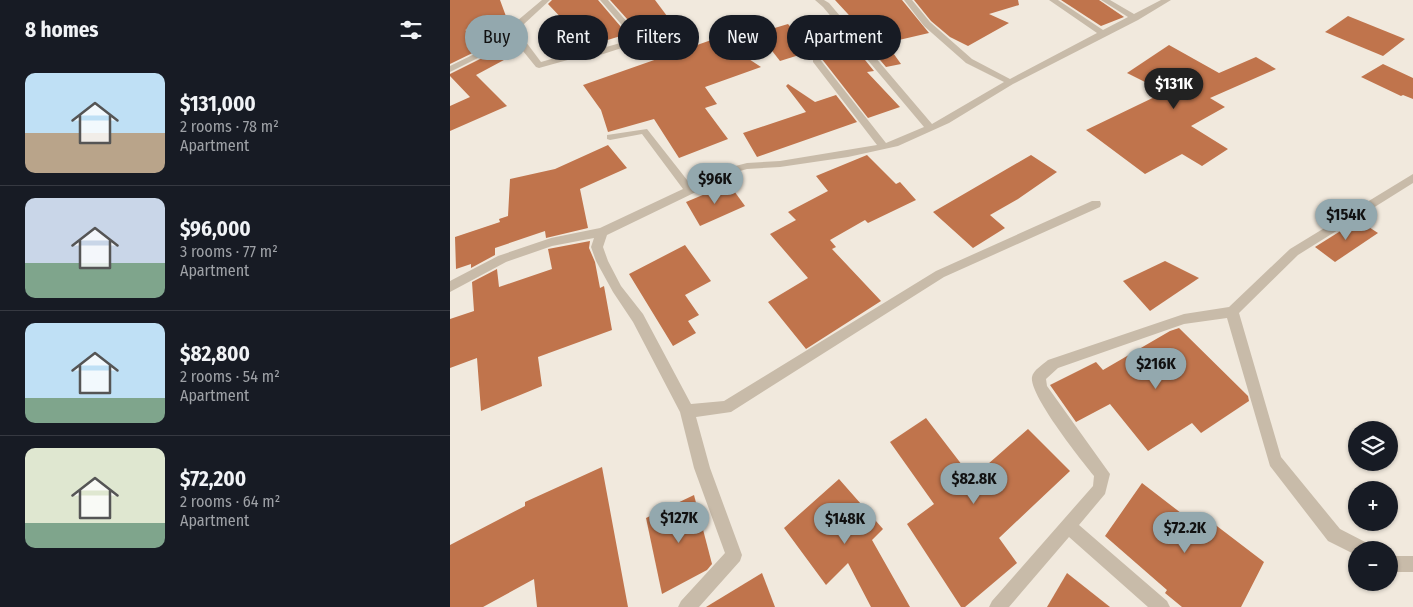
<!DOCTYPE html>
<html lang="en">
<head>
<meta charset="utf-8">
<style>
	:root { --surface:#171b24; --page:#242831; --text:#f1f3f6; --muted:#9ea1a6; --line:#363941; --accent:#93a8ae }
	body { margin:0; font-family:"Fira Sans Condensed",sans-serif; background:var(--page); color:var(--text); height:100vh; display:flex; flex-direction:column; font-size:19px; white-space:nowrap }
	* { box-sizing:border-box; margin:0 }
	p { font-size:16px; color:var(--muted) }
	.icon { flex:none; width:28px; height:28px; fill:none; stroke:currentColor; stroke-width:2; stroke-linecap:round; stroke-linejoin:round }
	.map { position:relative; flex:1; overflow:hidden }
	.panel { display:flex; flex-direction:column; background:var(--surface); width:450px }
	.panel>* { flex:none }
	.banner { position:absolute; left:15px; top:15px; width:475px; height:45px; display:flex; gap:10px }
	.controls { position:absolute; left:898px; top:421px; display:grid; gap:10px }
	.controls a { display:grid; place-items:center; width:50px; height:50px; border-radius:50%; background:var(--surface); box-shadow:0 1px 4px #0004; font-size:25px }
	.price { position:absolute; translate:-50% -42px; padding:0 11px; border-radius:18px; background:var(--accent); color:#111; font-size:16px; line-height:32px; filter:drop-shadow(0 1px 2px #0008) }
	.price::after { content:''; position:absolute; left:50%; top:30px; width:15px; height:11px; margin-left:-8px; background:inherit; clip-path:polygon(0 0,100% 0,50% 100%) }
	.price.current { background:#222; color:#fff }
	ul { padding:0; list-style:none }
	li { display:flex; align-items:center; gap:15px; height:125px; padding:0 25px }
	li+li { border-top:1px solid var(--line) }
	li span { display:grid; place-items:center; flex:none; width:140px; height:100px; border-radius:10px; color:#555 }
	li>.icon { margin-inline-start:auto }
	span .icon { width:60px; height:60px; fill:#fffc; stroke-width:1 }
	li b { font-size:21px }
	h2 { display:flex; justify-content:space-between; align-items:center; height:60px; padding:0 25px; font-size:21px }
	.pill { padding:0 18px; border-radius:22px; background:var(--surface); box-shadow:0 1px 4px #0004; font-size:18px; line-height:45px }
	.pill.current { background:var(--accent); color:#111 }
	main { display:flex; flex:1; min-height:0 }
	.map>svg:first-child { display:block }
	.building { fill:#c0744c }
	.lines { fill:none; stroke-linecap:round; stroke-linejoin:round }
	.street { fill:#c8bba9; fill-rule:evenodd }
</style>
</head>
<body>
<main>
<section class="panel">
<h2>8 homes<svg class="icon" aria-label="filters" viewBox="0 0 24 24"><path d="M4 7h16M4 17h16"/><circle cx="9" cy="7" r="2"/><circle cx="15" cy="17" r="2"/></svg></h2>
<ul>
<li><span style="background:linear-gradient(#bfe0f5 60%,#b9a48a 0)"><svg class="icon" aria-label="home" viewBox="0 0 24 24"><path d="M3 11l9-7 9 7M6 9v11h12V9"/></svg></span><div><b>$131,000</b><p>2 rooms · 78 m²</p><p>Apartment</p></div></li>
<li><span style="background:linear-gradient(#c9d6e8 65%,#7fa58c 0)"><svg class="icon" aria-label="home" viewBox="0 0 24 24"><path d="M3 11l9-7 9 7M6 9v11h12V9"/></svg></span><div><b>$96,000</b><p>3 rooms · 77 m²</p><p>Apartment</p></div></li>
<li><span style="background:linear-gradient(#bfe0f5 75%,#7fa58c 0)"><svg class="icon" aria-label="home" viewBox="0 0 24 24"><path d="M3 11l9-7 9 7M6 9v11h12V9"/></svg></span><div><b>$82,800</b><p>2 rooms · 54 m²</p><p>Apartment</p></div></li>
<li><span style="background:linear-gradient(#dfe7d0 75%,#7fa58c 0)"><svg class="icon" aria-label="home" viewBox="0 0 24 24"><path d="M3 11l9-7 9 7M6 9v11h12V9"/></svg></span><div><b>$72,200</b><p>2 rooms · 64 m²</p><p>Apartment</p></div></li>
</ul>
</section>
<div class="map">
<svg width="963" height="607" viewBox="0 0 963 607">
	<rect width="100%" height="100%" fill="#f1e9dd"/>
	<g class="building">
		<path d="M0 0H50L57 19 15 30 43 43 0 64Z"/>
		<path d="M102 0H148L177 34 148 43 131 20 118 25 98 4Z"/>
		<path d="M160 0H205L220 20 187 30Z"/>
		<path d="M385 0H452L479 33 436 43 451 64 436 67 414 41 422 40Z"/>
		<path d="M464 0H568L569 5 539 14 559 23 518 46 500 37 481 21Z"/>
		<path d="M611 0H649L674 17 651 26Z"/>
		<path d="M898 16 955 39 933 56 875 32Z"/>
		<path d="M338 24 362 51 330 61 308 33Z"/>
		<path d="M267 38 311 67 255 87 267 104 255 108 278 139 229 158 204 119 158 132 151 110 133 85Z"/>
		<path d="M402 44 424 71 417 72 450 107 418 118 368 54Z"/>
		<path d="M719 45 769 73 806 57 826 69 760 98 775 107 741 126 778 149 752 166 732 154 695 174 636 130 715 92 677 73Z"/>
		<path d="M54 47 67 53 26 75 57 106 0 131V106L20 97 0 76V74Z"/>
		<path d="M933 64 963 78V99L953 95 951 96 911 77Z"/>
		<path d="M338 84 365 102 386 95 407 122 307 157 293 133 356 112 336 86Z"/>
		<path d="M158 145 177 168 130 189 138 228 96 238 95 231 45 248V255L21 268V264L6 269 5 237 50 222 49 219 58 216 60 179 105 169Z"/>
		<path d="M417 155 446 184 450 182 466 200 418 223 415 220 380 240 386 247 382 249 431 301 356 349 318 302 358 278 320 234 346 220 338 212 378 191 366 176Z"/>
		<path d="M581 155 607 172 568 199 540 215 555 228 523 248 483 212Z"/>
		<path d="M279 184 295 206 250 226 236 202Z"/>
		<path d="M908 220 928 233 885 262 865 247Z"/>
		<path d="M140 241 139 248 145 262 150 288 154 286 162 330 88 357 92 386 31 411 27 358 0 368V319L24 311 22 282 47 269 49 287 102 269 98 249Z"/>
		<path d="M235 245 261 281 235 295 249 315 238 321 246 333 223 346 179 274Z"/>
		<path d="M715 261 749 278 700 311 673 281Z"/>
		<path d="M729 328 798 396 799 401 751 433 742 423 698 451 660 404 626 422 600 385 646 362 653 370 720 331Z"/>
		<path d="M476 418 522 478 578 429 620 471 549 538 567 563 515 607H511L457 524 484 504 440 442Z"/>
		<path d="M152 467 178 607H87L84 579 33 607H0V545L75 506V502Z"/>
		<path d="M389 479 433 529 422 540 460 607H421L398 563 376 585 334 528Z"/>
		<path d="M692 483 753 530 759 520 814 562 791 607H732L715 593 717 590 655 536Z"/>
		<path d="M244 495 262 564 257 570 212 594 196 518Z"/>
		<path d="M312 573 325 607H256Z"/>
		<path d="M617 573 660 607H597Z"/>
	</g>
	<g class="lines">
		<g class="street">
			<path d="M92 0H100L74 24 68 36 73 38 91 62 132 50H146L184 39 150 0H158L206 55 199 57 187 43 147 56H132L89 68 86 67 64 40 0 72V66L61 36 67 21Z"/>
			<path d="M365 0H374L379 3 482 124 554 82 516 63 474 26 454 0H462L480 22 522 59 560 79 647 33 599 0H608L653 30 678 17 651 0H660L684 14 711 0H721L688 20 563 84 499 123 448 146 398 157 330 167 297 169 269 177 250 190 157 235 153 247 158 261 171 286 193 314 241 404 274 401 486 271 642 201H650L651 204 650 207 494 277 281 412 246 417 260 468 292 555 290 561 249 607H228L231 601 275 553 244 468 230 412 183 322 163 292 146 261 141 247 144 238 102 246 56 262 0 292V281L48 256 101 238 150 228 233 189 192 134 160 140 157 139V135L197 129 241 185 262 172 297 163 330 161 427 145 363 62V58H369L436 143 474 127 373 7Z"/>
			<path d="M963 174V183L848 255 789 313 831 457 890 529 919 544 921 550H906V555L878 541 820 466 777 318 734 324 608 368 596 379 597 386 660 474 655 494 629 525 717 601 720 607H698L619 537 559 607H539L542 601 643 486 644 476C631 460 579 395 582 377 583 370 594 364 598 360L734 314 779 307 840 249Z"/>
			<rect x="939" y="556" width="24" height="16"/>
		</g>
	</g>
</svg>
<div class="controls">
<a><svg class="icon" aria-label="layers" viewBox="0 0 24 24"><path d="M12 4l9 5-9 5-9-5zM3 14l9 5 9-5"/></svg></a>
<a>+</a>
<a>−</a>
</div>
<b class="price current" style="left:724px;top:110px">$131K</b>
<b class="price" style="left:265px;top:205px">$96K</b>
<b class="price" style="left:896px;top:241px">$154K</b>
<b class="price" style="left:706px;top:390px">$216K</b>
<b class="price" style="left:524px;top:505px">$82.8K</b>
<b class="price" style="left:229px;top:544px">$127K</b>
<b class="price" style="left:395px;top:545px">$148K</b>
<b class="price" style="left:735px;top:554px">$72.2K</b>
<div class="banner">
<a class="pill current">Buy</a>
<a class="pill">Rent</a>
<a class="pill">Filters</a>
<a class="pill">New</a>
<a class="pill">Apartment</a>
</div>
</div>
</main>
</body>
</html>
